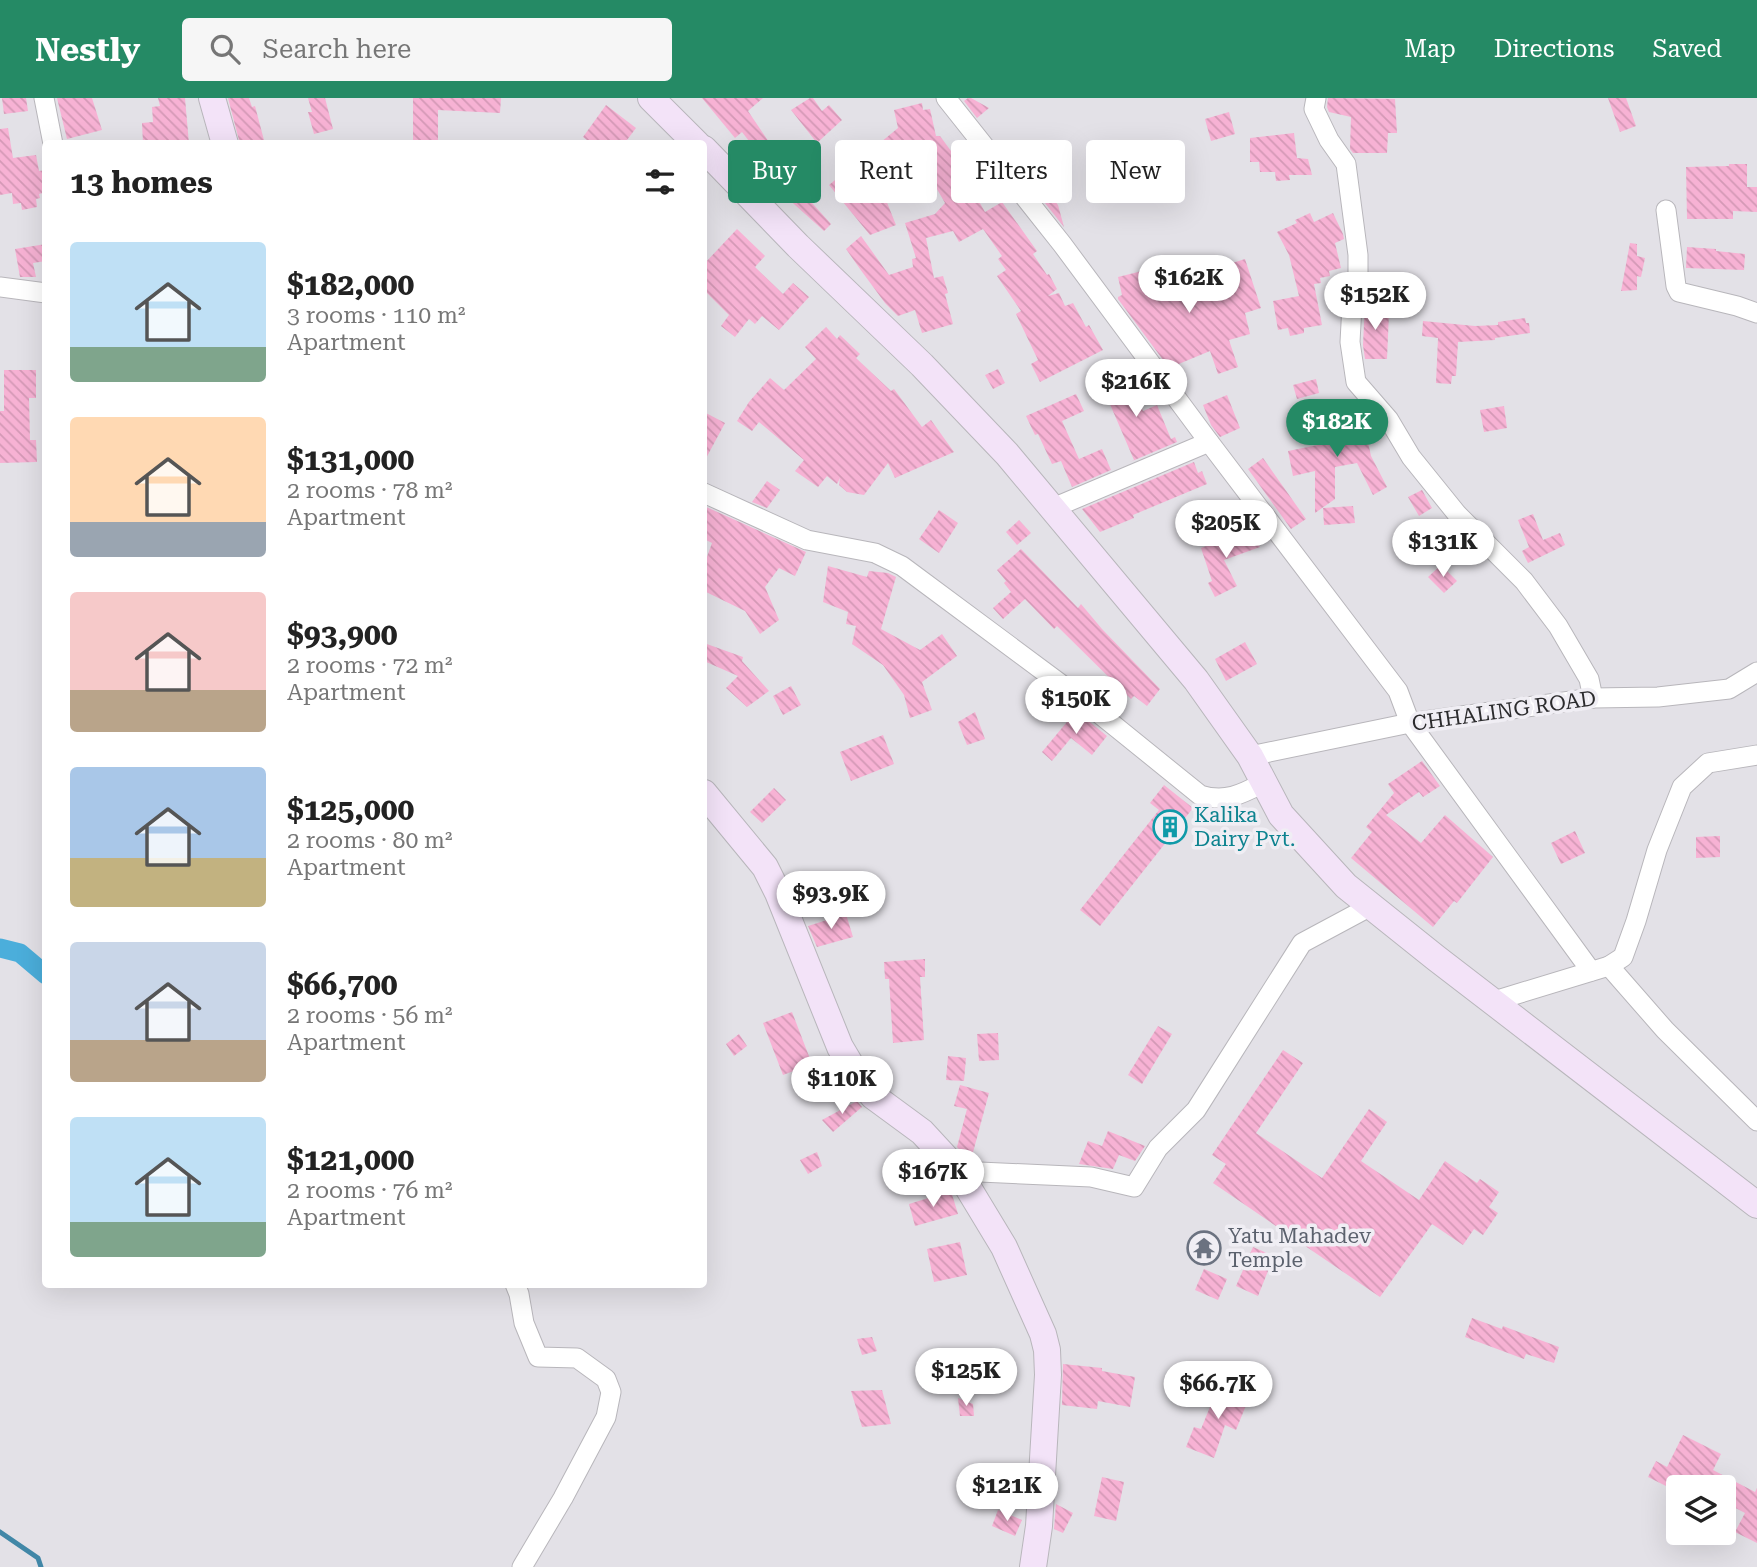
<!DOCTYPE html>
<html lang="en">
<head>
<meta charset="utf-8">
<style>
	:root { --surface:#fff; --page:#f6f6f6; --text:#222; --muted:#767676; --accent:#258a65 }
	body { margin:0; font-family:"Roboto Serif",serif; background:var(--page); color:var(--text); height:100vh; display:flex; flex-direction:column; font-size:26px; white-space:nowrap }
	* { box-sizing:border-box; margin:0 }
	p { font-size:23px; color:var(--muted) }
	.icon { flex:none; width:38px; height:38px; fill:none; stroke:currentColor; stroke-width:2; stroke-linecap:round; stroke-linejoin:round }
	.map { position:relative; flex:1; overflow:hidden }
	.drawer { position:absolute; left:42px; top:42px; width:665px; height:1148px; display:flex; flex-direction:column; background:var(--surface); border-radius:7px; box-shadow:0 7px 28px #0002 }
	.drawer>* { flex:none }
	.hud { position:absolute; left:728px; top:42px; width:665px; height:63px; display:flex; gap:14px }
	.buttons { position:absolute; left:1666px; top:1377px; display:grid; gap:14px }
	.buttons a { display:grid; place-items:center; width:70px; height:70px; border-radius:7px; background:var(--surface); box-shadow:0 7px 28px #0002; font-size:35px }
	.price { position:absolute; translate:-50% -60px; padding:0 16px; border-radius:24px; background:#fff; color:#222; font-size:23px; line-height:46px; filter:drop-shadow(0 2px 4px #0008) }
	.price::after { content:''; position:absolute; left:50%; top:42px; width:21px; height:16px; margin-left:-10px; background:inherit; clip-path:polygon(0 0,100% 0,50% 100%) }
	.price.active { background:var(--accent); color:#fff }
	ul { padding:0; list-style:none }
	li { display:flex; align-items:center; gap:21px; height:175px; padding:0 28px }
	li span { display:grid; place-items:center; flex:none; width:196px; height:140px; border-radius:7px; color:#555 }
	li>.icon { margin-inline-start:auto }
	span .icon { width:84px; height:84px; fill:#fffc; stroke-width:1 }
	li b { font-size:30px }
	h2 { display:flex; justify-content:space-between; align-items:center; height:84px; padding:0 28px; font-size:30px }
	.chip { padding:0 24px; border-radius:7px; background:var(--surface); box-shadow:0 7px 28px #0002; font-size:24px; line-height:63px }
	.chip.active { background:var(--accent); color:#fff }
	header { display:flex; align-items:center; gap:42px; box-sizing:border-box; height:98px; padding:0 35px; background:var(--accent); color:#fff }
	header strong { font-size:33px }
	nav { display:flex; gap:38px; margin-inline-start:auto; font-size:24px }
	.search { width:490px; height:63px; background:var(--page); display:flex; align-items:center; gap:18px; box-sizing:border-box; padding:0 24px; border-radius:7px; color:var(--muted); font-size:26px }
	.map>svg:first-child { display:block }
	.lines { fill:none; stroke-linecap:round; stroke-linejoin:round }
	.stream { stroke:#4187a7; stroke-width:5 }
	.canal { stroke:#4baedb; stroke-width:19 }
	.building { fill:url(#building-back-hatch) }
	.street-casing { stroke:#b8b6bb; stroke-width:21 }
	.secondary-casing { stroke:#b8b6bb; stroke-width:28 }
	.street { stroke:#fff; stroke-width:19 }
	.secondary { stroke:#f3e3f8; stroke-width:26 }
	.labels { text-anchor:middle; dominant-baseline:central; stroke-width:7; stroke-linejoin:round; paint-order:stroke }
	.street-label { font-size:21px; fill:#2b2b2d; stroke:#f0eef4 }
	.culture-label { font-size:21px; fill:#0d838f; stroke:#f0eef4; text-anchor:start }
	.worship-label { font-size:21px; fill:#5b616d; stroke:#f0eef4; text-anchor:start }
</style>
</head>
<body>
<header>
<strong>Nestly</strong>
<div class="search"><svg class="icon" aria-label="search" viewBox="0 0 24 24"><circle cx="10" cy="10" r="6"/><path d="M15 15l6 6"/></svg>Search here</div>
<nav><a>Map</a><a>Directions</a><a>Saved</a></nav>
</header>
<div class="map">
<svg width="1757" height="1469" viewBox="0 0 1757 1469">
	<defs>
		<pattern id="building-back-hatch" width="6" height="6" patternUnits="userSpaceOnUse" patternTransform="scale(1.75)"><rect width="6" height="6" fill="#f7b2d4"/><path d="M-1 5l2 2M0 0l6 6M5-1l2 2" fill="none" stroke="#d499b6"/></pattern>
	</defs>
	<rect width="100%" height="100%" fill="#e3e1e7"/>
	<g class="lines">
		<path class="stream" d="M0 1434 38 1460 41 1469"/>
		<path class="canal" d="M0 850 20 855 46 877"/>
	</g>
	<g class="building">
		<path d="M2 0H26L28 13 4 16Z"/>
		<path d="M57 0H92L102 32 67 41Z"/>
		<path d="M158 0H185L189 46H143L142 25 153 24 152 9 160 8Z"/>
		<path d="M228 0H249L252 9 255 8 265 46H240Z"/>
		<path d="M308 0H325L333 31 314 36 308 14H312Z"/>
		<path d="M413 0H501L500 15 438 12V46H413Z"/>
		<path d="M702 0H763L748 13 771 47 759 56 742 34 735 40Z"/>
		<path d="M810 0H813L822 13 829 7 842 22 817 45 791 12Z"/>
		<path d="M968 0H971L989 10 977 20 964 3Z"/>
		<path d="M1328 0 1395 1 1397 35H1388L1387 55H1353L1350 51 1351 19 1329 14 1327 9Z"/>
		<path d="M1608 0H1626L1636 28 1620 34Z"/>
		<path d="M922 5 923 12 930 11 936 38H940L962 68 960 70 985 114 1002 104 1037 153 1033 156 1047 177 1049 176 1057 191 1048 198 1059 195 1065 208 1073 205 1086 229 1089 227 1103 252 1040 284 1031 266 1038 262 1016 216 1021 213 997 178 1006 172 998 161 1002 158 983 131 959 144 953 133 926 140 934 180 943 178 948 195 945 196 953 226 922 235 915 212 898 218 885 205 860 171 846 151 861 138 889 177 913 169 912 161 916 160 905 125 935 116 945 105 926 72 917 79 903 62 878 82 896 127 870 137 829 87 898 30 894 12Z"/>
		<path d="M606 7 636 30 624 46H592L583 39Z"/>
		<path d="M1229 14 1235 36 1211 43 1205 21Z"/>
		<path d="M8 30 13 60 36 57 39 73 46 72V87H42L43 95 39 96 40 100 36 101 37 109 22 112 21 105 13 106 12 95 0 97V31Z"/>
		<path d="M1294 35 1297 60 1308 61 1312 77H1289L1290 82 1276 83 1275 74H1260L1259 64H1250V40Z"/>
		<path d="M1729 66H1747V89H1757V114L1733 113V121H1687L1686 69 1729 68Z"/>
		<path d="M786 76 831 126 824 133 785 98 780 102 770 90Z"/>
		<path d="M1044 89 1058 107 1064 129 1037 95Z"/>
		<path d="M1310 115 1314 124 1333 115 1343 136 1344 141 1335 145 1341 170 1329 173 1330 178 1320 180 1321 185 1314 186 1322 227 1304 230V235L1290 238 1288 230 1278 232 1273 203 1299 198 1289 157 1277 134 1297 125 1295 122Z"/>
		<path d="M737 131 765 158 755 169 783 196 793 185 809 199 779 232 762 218 755 226 749 221 735 239 721 228 729 217 704 192V166Z"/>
		<path d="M1630 145 1637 146V158L1645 160 1641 179 1637 178V192L1621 193Z"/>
		<path d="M46 146V163L33 165 36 179H20L15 151Z"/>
		<path d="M1687 149 1716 151V153L1745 156 1744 172 1686 170Z"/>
		<path d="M1165 161 1185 203 1237 186 1229 166 1245 161 1261 210 1245 215 1250 236 1229 242 1238 269 1218 276 1210 253 1169 270 1118 201V199L1122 197 1118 179 1138 174Z"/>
		<path d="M1365 204H1379V215H1389L1387 261H1365L1363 247Z"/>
		<path d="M1525 220 1526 225H1529L1530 235 1495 240V242L1458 244 1456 278H1452L1451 286 1436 285 1438 240 1422 238 1423 223 1475 228 1498 227V224Z"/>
		<path d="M826 229 837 241 840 237 860 256 856 260 891 293 894 291 922 329 931 322 954 354 895 380 888 365 864 397 847 394 839 387 840 380 837 386 827 378 818 389 795 373 804 362 759 324 752 333 737 323 749 304 770 280 784 292 816 261 805 249Z"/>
		<path d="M998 271 1005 285 993 291 985 277Z"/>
		<path d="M4 272H36V300H29L30 342H36L37 364 0 365V313H4Z"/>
		<path d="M1127 276 1143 313 1157 307 1171 341 1175 339 1177 344 1130 364 1134 362 1100 283 1113 277 1115 282Z"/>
		<path d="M1316 281 1319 295 1297 301 1293 287Z"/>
		<path d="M1076 296 1084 313 1062 323 1079 361 1102 351 1111 372 1072 389 1061 363 1052 366 1038 336 1035 337 1026 318Z"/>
		<path d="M1227 297 1240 330 1220 339 1211 327 1203 307Z"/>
		<path d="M1504 308 1507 330 1484 334 1480 312Z"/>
		<path d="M704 314 725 325 704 364Z"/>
		<path d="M1342 314 1344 325 1363 321 1371 358 1387 389 1373 397 1357 365 1335 369V401L1315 415V373L1293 378 1288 353 1333 344 1327 317Z"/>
		<path d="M1263 360 1306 421 1291 431 1248 371Z"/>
		<path d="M1194 364 1198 375 1202 373 1207 386 1133 417 1134 420 1100 434 1082 411Z"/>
		<path d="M767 383 780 392 767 410 752 404Z"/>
		<path d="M1422 392 1432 410 1419 418 1408 399Z"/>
		<path d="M704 408 806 454 795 478 779 470 765 489 779 522 760 536 745 513 704 493V467L712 445 704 441Z"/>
		<path d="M1353 408 1355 425 1324 427 1323 410Z"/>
		<path d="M939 412 958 425 939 455 919 441Z"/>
		<path d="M1533 416 1543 442 1560 435 1565 447 1528 465 1522 453 1529 449 1518 422Z"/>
		<path d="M1019 422 1031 435 1017 447 1006 434Z"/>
		<path d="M1426 427 1432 436V441L1419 450 1411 437Z"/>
		<path d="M1249 432 1260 449 1224 462 1237 488 1215 499 1208 485 1212 483 1201 450Z"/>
		<path d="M1021 451 1078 510 1081 506 1102 531 1160 591 1147 608 1134 598 1131 601 1057 528 1054 531 1025 501 1003 521 993 510 1011 494 1004 485 1006 483 997 472Z"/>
		<path d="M1441 467 1457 483 1444 495 1428 479Z"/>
		<path d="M828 468 867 479 869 473 888 475 896 479 881 531 920 552 942 536 957 558 922 584 932 612 910 620 904 597 883 567 852 546 856 528 846 526 848 514 823 504Z"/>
		<path d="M1245 544 1257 566 1226 583 1215 561Z"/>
		<path d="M704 545 743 559 742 563 769 593 747 609 726 590 738 578 704 563Z"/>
		<path d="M791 588 801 607 783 617 773 598Z"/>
		<path d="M1076 613 1107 638 1092 657 1071 640 1052 663 1042 654Z"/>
		<path d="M975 614 985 641 967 647 958 624Z"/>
		<path d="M883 637 894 666 851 683 840 654Z"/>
		<path d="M1422 663 1440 688 1423 699 1419 694 1386 717 1421 745 1445 717 1493 759 1457 805 1454 803 1433 829 1351 760 1372 734 1366 729 1394 695 1388 686Z"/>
		<path d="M1164 687 1193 710 1100 828 1080 812 1159 712 1150 705Z"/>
		<path d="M774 690 786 702 762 725 750 714Z"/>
		<path d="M1575 733 1585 755 1561 766 1551 745Z"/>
		<path d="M1720 738V759L1696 760V739Z"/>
		<path d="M846 816 853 839 817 849 808 828Z"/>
		<path d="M925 861V879H920L924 942 893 945 889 881H885L884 864Z"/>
		<path d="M792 914 812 966 783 977 763 925Z"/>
		<path d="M1158 928 1172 936 1142 986 1128 977Z"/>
		<path d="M998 935 999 962 979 963 977 936Z"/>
		<path d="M739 936 747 948 734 958 726 946Z"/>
		<path d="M1283 952 1303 965 1256 1035 1322 1080 1369 1011 1387 1024 1361 1063 1419 1102 1445 1063 1477 1085 1480 1081 1499 1094 1489 1109 1498 1115 1483 1137 1474 1131 1463 1147 1432 1126 1380 1199 1213 1085 1226 1066 1212 1057Z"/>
		<path d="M948 958 966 960 964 983 946 982Z"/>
		<path d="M960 987 989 995 972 1058 964 1056 957 1049 967 1011 954 1008Z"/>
		<path d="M857 1003 862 1009 833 1034 822 1022Z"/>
		<path d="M1108 1033 1145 1048 1135 1063 1119 1057 1113 1071 1079 1066 1088 1043 1102 1048Z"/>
		<path d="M817 1054 822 1068 808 1076 800 1062Z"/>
		<path d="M951 1093 958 1116 915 1128 909 1106Z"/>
		<path d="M960 1144 967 1177 934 1184 927 1151Z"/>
		<path d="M1253 1149 1274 1158 1258 1198 1236 1188Z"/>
		<path d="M1204 1171 1227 1181 1218 1202 1195 1192Z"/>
		<path d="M1472 1220 1502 1231 1503 1228 1559 1249 1554 1265 1526 1256 1524 1261 1465 1239Z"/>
		<path d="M872 1239 877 1253 862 1257 857 1241Z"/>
		<path d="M1063 1266 1102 1270V1273L1135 1279 1130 1309 1098 1303 1097 1311 1062 1307Z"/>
		<path d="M1219 1287 1249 1300 1236 1332 1225 1327 1214 1360 1186 1349 1194 1329 1201 1331Z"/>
		<path d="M882 1292 891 1326 862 1329 851 1293Z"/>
		<path d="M958 1300 973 1306 974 1318H960Z"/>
		<path d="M1683 1337 1721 1356 1713 1372 1755 1394 1757 1390V1445L1735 1434 1745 1415 1724 1404V1390H1678L1676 1393 1648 1379 1656 1363 1667 1369Z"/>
		<path d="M1102 1379 1124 1384 1116 1423 1094 1418Z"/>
		<path d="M1056 1406 1073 1415 1063 1435 1054 1431Z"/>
		<path d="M998 1412 1022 1422 1015 1438 992 1428Z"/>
	</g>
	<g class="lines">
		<defs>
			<g id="street">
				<path d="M44 0 53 46"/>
				<path d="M946 0 1062 146 1209 344 1398 593 1410 625 1591 873"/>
				<path d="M1316 0 1314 11 1329 42 1346 66 1358 157V182L1352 207 1350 244 1356 284 1389 322 1411 359 1457 416 1524 483 1558 528 1589 581 1593 600"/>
				<path d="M1666 112 1676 188 1679 194 1737 208 1757 215"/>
				<path d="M0 189 46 195"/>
				<path d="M704 395 807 442 875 455 902 468 1085 604 1200 697C1226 705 1242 696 1265 684"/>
				<path d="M1053 410 1209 344"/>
				<path d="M1250 658 1410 625 1593 600 1658 599 1729 591 1757 574"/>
				<path d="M1609 868 1665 932 1757 1023"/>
				<path d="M1494 903 1609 868 1623 859 1636 823 1657 752 1682 689 1708 665 1757 657"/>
				<path d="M958 1073 1091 1079 1134 1089 1158 1050 1196 1012 1302 845 1371 808"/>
				<path d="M515 1186 519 1196 524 1225 538 1259 577 1260 606 1281 611 1294 606 1319 563 1400 522 1469"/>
			</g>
			<g id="secondary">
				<path d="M212 0 225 46"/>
				<path d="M651 0 697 46"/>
				<path d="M704 51 798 148 922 267 1007 356 1196 582 1250 658 1281 717 1346 788 1436 860 1757 1107"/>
				<path d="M704 695 765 769 778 795 840 949 856 976 873 998 922 1034 958 1073 1004 1149 1043 1236 1047 1252 1048 1277 1039 1428 1033 1469"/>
			</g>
		</defs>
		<use href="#street" class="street-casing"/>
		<use href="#secondary" class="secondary-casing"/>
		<use href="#street" class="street"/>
		<use href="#secondary" class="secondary"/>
	</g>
	<defs>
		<symbol id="building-ring" viewBox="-11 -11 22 22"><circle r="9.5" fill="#f0eef4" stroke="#0f9aa8" stroke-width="1.5"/><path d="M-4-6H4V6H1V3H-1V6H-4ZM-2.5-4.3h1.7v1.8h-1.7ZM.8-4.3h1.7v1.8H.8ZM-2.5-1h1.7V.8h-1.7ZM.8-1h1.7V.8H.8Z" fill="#0f9aa8"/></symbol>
		<symbol id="temple-ring" viewBox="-11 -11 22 22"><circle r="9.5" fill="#f0eef4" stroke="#6b7280" stroke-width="1.5"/><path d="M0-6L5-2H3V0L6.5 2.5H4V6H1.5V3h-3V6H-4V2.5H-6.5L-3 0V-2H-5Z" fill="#6b7280"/></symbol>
	</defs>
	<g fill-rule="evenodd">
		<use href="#building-ring" x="1151" y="710" width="38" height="38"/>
		<use href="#temple-ring" x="1185" y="1131" width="38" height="38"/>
	</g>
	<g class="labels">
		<g class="street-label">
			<text transform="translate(1504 613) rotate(-8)">CHHALING ROAD</text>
		</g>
		<g class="culture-label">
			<text x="1194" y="717">Kalika<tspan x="1194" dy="24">Dairy Pvt.</tspan></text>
		</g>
		<g class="worship-label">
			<text x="1228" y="1138">Yatu Mahadev<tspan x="1228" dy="24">Temple</tspan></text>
		</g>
	</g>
</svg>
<div class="buttons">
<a><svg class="icon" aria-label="layers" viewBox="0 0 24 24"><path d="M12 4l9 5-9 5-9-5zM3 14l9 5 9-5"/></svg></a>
</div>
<b class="price" style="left:1189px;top:217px">$162K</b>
<b class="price" style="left:1375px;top:234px">$152K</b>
<b class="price" style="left:1136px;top:321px">$216K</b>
<b class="price active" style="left:1337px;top:361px">$182K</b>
<b class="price" style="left:1226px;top:462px">$205K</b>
<b class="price" style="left:1443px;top:481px">$131K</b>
<b class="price" style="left:1076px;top:638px">$150K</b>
<b class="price" style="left:831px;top:833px">$93.9K</b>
<b class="price" style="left:842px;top:1018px">$110K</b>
<b class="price" style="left:933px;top:1111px">$167K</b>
<b class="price" style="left:966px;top:1310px">$125K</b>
<b class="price" style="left:1218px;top:1323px">$66.7K</b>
<b class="price" style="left:1007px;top:1425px">$121K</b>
<div class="hud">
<a class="chip active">Buy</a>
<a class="chip">Rent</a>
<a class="chip">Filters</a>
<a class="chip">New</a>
</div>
<section class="drawer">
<h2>13 homes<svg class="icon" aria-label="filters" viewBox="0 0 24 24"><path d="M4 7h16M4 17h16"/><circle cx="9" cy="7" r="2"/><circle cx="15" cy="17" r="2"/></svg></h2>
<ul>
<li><span style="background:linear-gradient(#bfe0f5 75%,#7fa58c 0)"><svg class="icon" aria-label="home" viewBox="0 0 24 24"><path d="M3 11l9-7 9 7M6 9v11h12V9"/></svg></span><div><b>$182,000</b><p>3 rooms · 110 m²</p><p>Apartment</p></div></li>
<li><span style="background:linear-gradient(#ffd9b3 75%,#9aa5b1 0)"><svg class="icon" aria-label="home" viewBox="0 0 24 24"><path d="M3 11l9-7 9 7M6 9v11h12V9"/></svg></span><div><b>$131,000</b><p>2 rooms · 78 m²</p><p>Apartment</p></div></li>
<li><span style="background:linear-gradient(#f6c9c9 70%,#b9a48a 0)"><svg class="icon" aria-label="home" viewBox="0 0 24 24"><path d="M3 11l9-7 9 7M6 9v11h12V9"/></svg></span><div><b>$93,900</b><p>2 rooms · 72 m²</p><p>Apartment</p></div></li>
<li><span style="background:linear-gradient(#a9c7e8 65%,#c2b280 0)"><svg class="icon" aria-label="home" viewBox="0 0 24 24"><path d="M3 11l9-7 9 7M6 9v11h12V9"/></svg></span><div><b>$125,000</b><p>2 rooms · 80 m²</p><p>Apartment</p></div></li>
<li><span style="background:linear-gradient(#c9d6e8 70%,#b9a48a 0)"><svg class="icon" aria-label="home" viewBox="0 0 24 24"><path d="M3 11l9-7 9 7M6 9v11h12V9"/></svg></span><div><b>$66,700</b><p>2 rooms · 56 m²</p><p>Apartment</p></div></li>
<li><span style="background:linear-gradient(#bfe0f5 75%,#7fa58c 0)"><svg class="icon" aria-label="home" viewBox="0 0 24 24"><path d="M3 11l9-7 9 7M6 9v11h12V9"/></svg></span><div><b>$121,000</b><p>2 rooms · 76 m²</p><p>Apartment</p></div></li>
</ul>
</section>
</div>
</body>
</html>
